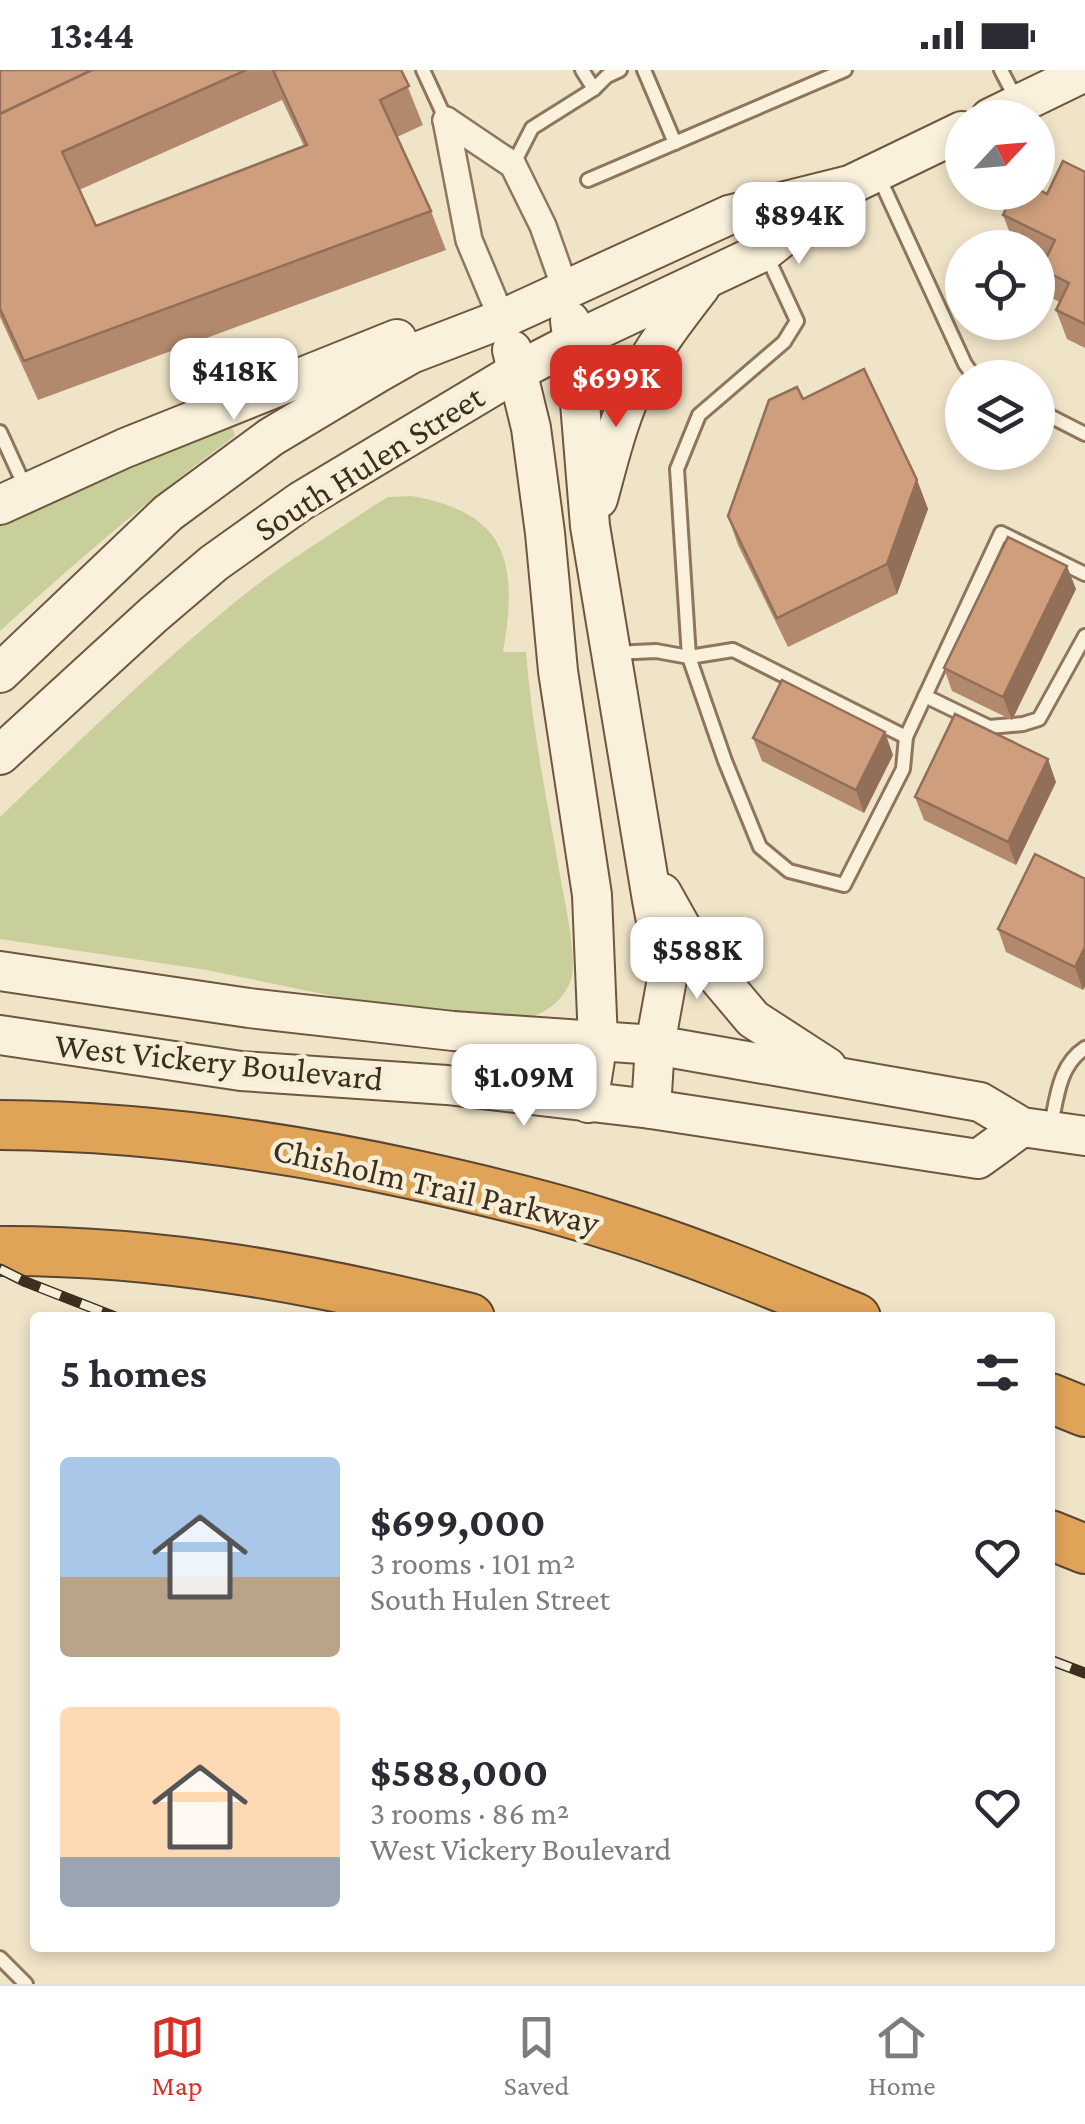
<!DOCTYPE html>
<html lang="en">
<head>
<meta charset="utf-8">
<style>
	:root { --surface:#fff; --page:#f7f7f7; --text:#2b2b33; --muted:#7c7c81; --line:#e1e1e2; --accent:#d93025 }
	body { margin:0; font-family:"Crimson Pro",serif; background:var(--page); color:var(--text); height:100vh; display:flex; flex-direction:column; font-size:38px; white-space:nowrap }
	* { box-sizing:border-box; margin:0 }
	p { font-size:32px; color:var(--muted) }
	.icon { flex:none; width:55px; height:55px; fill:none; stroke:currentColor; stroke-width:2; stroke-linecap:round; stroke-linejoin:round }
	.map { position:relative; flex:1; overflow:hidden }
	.sheet { position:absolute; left:30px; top:1242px; width:1025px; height:640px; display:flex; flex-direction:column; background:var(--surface); border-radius:10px; box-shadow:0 5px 15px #0003 }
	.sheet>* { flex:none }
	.needle { width:65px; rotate:64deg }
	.tools { position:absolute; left:945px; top:30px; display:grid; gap:20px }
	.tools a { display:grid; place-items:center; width:110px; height:110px; border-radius:50%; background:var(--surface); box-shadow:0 5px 15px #0003; font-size:50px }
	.price { position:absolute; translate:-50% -85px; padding:0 22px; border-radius:20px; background:#fff; color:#222; font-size:32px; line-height:65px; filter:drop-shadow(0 2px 5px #0008) }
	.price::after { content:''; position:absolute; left:50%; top:60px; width:30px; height:22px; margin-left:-15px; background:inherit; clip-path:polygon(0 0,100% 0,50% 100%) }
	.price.active { background:var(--accent); color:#fff }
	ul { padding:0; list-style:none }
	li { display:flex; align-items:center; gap:30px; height:250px; padding:0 30px }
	li span { display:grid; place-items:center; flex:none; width:280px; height:200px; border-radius:10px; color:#555 }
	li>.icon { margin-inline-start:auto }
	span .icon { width:120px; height:120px; fill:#fffc; stroke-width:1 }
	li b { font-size:42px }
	h2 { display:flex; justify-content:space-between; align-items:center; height:120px; padding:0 30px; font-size:42px }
	.status { display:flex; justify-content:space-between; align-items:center; height:70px; padding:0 50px; background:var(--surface); direction:ltr }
	.status svg { height:28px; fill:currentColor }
	.menu { display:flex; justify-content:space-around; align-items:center; height:140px; border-top:2px solid var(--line); background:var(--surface); font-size:28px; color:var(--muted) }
	.menu a { display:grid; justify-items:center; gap:5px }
	.menu .active { color:var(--accent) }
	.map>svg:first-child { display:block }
	.green { fill:#c9cf9b }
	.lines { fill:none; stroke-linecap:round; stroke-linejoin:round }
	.lane-casing { stroke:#8d765c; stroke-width:18 }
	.street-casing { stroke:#8d765c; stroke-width:30 }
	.secondary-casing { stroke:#6f573f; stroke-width:42 }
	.highway-casing { stroke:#5b4430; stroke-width:52 }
	.lane { stroke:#faf1dc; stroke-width:12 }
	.street { stroke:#faf1dc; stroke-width:25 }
	.secondary { stroke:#faf1dc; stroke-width:38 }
	.highway { stroke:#e0a458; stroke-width:48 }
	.rail-casing { stroke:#3d2e20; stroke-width:11 }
	.rail { stroke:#f7eed8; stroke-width:8; stroke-dasharray:22; stroke-linecap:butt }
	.wall { fill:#b2896c; fill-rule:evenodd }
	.shaded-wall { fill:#916f58 }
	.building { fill:#cf9f7d; stroke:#916f58; stroke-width:2.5 }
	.labels { text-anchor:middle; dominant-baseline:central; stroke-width:9; stroke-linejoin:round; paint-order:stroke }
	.street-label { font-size:35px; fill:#3d2e20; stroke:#f7eed8 }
</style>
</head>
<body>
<div class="status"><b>13:44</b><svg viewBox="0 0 49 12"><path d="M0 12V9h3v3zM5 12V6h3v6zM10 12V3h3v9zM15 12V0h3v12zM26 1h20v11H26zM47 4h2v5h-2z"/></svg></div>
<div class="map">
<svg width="1085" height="1914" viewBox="0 0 1085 1914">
	<rect width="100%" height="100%" fill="#f0e4c8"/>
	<g class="green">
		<path d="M230 351 235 366C152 426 75 492 0 561V451Z"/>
		<path d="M411 426C510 443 518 495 503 582H526C532 659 548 735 561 811 565 833 578 891 571 910 560 938 538 946 512 953L366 933 207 900 0 869V747C78 672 156 596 240 528 282 494 329 466 373 436L388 427Z"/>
	</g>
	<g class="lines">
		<defs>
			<g id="lane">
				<path d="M423 0 446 50"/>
				<path d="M582 0 594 19"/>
				<path d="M644 0 675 73"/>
				<path d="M1001 0 1016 29"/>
				<path d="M513 95 532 58 594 19 607 6 620 0"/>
				<path d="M878 105 965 294 975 308"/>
				<path d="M588 110 845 0"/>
				<path d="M766 184 797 251 784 272 699 345 677 399 689 587 725 691 760 777 789 801 844 815 903 699 906 667"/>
				<path d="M1038 340 1085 364"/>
				<path d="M0 362 26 419"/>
				<path d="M613 583 656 581 689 587 733 580 906 667 1001 463 1085 504"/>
				<path d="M925 626 989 657 1023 654 1039 649 1085 566"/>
				<path d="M1051 1055C1057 1027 1059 995 1085 978"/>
				<path d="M0 1888 26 1914"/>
			</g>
			<g id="street">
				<path d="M446 50 513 95 543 156 565 218"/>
				<path d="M446 50 469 170 502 249"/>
			</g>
			<g id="secondary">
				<path d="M990 48 1085 2"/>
				<path d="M570 251 578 308 590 456 652 830 667 909 655 975 651 1039"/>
				<path d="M512 280 531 358 545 463 558 601 592 825 598 971 588 1033"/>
				<path d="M598 429C609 389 619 346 638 308 655 275 679 245 701 216"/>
				<path d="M0 435 125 378 397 269"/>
				<path d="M0 603 168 443 271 367 376 304 411 284 502 249 729 145 850 115 962 61"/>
				<path d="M0 685 153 545 214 493 301 431 518 301 593 262 765 181 840 122"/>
				<path d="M662 823 685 864 705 892 753 949 827 997"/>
				<path d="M0 901 249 938 453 961 655 975 980 1032 1022 1057 1085 1066"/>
				<path d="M0 965 241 1001 447 1015 651 1039 978 1089 1022 1057"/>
			</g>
			<g id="highway">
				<path d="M0 1055C140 1056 278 1075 415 1105 479 1119 543 1134 606 1154 691 1180 773 1214 856 1248"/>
				<path d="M0 1181C159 1180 316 1209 470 1248"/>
				<path d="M1050 1328 1085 1342"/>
				<path d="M1050 1465 1085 1479"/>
			</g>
		</defs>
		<use href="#lane" class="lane-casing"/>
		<use href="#street" class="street-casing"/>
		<use href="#secondary" class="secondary-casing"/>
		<use href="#highway" class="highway-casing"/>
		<use href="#lane" class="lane"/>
		<use href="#street" class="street"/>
		<use href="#secondary" class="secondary"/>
		<use href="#highway" class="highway"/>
		<defs>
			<g id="rail">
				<path d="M0 1199 26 1212 118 1248"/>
				<path d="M1050 1590 1085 1603"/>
			</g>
		</defs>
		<use href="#rail" class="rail-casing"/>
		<use href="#rail" class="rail"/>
	</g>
	<g class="wall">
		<path d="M0 0H401L423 55 397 67 431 141 446 180 38 330 0 247ZM282 30 304 76 96 156 79 120Z"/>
		<path d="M1085 102V278L1067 269 1056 240 1060 232 1051 228 1041 199 1045 190 1038 186V178H1020L1014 174 1003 145 1047 124Z"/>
		<path d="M803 329 917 410 928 439 897 524 788 577 738 475 728 446Z"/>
		<path d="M1076 519 1012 650 952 621 944 598Z"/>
		<path d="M753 668 893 685 864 743 762 691Z"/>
		<path d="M1056 712 1016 795 924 750 915 727Z"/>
		<path d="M1085 809 1083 920 1006 882 998 859Z"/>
	</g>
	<g class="shaded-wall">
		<path d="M917 410 928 439 897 524 887 494Z"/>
		<path d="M1067 496 1076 519 1012 650 1003 627Z"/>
		<path d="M885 662 893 685 864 743 856 720Z"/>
		<path d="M1048 689 1056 712 1016 795 1008 772Z"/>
		<path d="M1085 877V917L1083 920 1075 897Z"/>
	</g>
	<g class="building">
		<path d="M0 0H92L0 44Z"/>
		<path d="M92 0H246L62 82 96 156 307 75 273 0H401L409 16 380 30 431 141 24 291 0 239V44Z"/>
		<path d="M1063 91 1085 102V254L1056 240 1069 213 1041 199 1055 170 1003 145 1014 122H1038V119L1047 124Z"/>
		<path d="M864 299 917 410 887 494 777 548 728 446 769 330 797 317 803 329Z"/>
		<path d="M1008 467 1067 496 1003 627 944 598Z"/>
		<path d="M782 610 885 662 856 720 753 668Z"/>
		<path d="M955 644 1048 689 1008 772 915 727Z"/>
		<path d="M1035 784 1085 809V877L1075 897 998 859Z"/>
	</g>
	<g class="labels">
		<g class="street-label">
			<text transform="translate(369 393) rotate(-32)">South Hulen Street</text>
			<text transform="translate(219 992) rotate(6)">West Vickery Boulevard</text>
			<text transform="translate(436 1116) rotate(13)">Chisholm Trail Parkway</text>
		</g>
	</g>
</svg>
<div class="tools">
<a><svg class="needle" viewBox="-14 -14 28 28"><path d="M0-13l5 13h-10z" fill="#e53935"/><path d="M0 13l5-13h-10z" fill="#7c7c81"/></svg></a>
<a><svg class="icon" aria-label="locate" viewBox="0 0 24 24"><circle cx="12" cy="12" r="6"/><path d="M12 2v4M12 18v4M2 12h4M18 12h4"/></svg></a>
<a><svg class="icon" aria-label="layers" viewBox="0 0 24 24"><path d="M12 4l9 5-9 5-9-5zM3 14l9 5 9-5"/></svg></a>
</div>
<b class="price" style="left:799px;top:197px">$894K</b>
<b class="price" style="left:234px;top:353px">$418K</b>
<b class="price active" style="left:616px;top:360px">$699K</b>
<b class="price" style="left:697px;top:932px">$588K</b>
<b class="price" style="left:524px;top:1059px">$1.09M</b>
<section class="sheet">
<h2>5 homes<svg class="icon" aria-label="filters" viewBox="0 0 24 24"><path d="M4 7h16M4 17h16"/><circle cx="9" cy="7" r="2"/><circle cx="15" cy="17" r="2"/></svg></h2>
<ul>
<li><span style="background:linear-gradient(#a9c7e8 60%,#b9a48a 0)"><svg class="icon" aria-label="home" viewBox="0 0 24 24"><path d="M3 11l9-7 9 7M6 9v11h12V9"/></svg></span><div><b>$699,000</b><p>3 rooms · 101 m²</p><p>South Hulen Street</p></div><svg class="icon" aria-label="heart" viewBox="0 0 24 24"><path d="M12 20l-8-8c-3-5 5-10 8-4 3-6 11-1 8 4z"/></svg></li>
<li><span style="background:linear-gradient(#ffd9b3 75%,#9aa5b1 0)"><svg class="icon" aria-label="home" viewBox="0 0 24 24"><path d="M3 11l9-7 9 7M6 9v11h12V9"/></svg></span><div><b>$588,000</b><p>3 rooms · 86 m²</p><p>West Vickery Boulevard</p></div><svg class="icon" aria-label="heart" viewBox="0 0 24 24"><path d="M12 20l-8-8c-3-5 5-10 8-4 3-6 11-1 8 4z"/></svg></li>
</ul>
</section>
</div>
<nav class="menu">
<a class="active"><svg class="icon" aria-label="map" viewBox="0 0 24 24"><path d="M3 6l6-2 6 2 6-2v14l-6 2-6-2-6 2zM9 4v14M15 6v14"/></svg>Map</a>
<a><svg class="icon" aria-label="saved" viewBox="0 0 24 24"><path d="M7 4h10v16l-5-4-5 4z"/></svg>Saved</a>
<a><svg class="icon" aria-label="home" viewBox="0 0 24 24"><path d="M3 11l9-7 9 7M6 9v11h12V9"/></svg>Home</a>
</nav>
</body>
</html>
